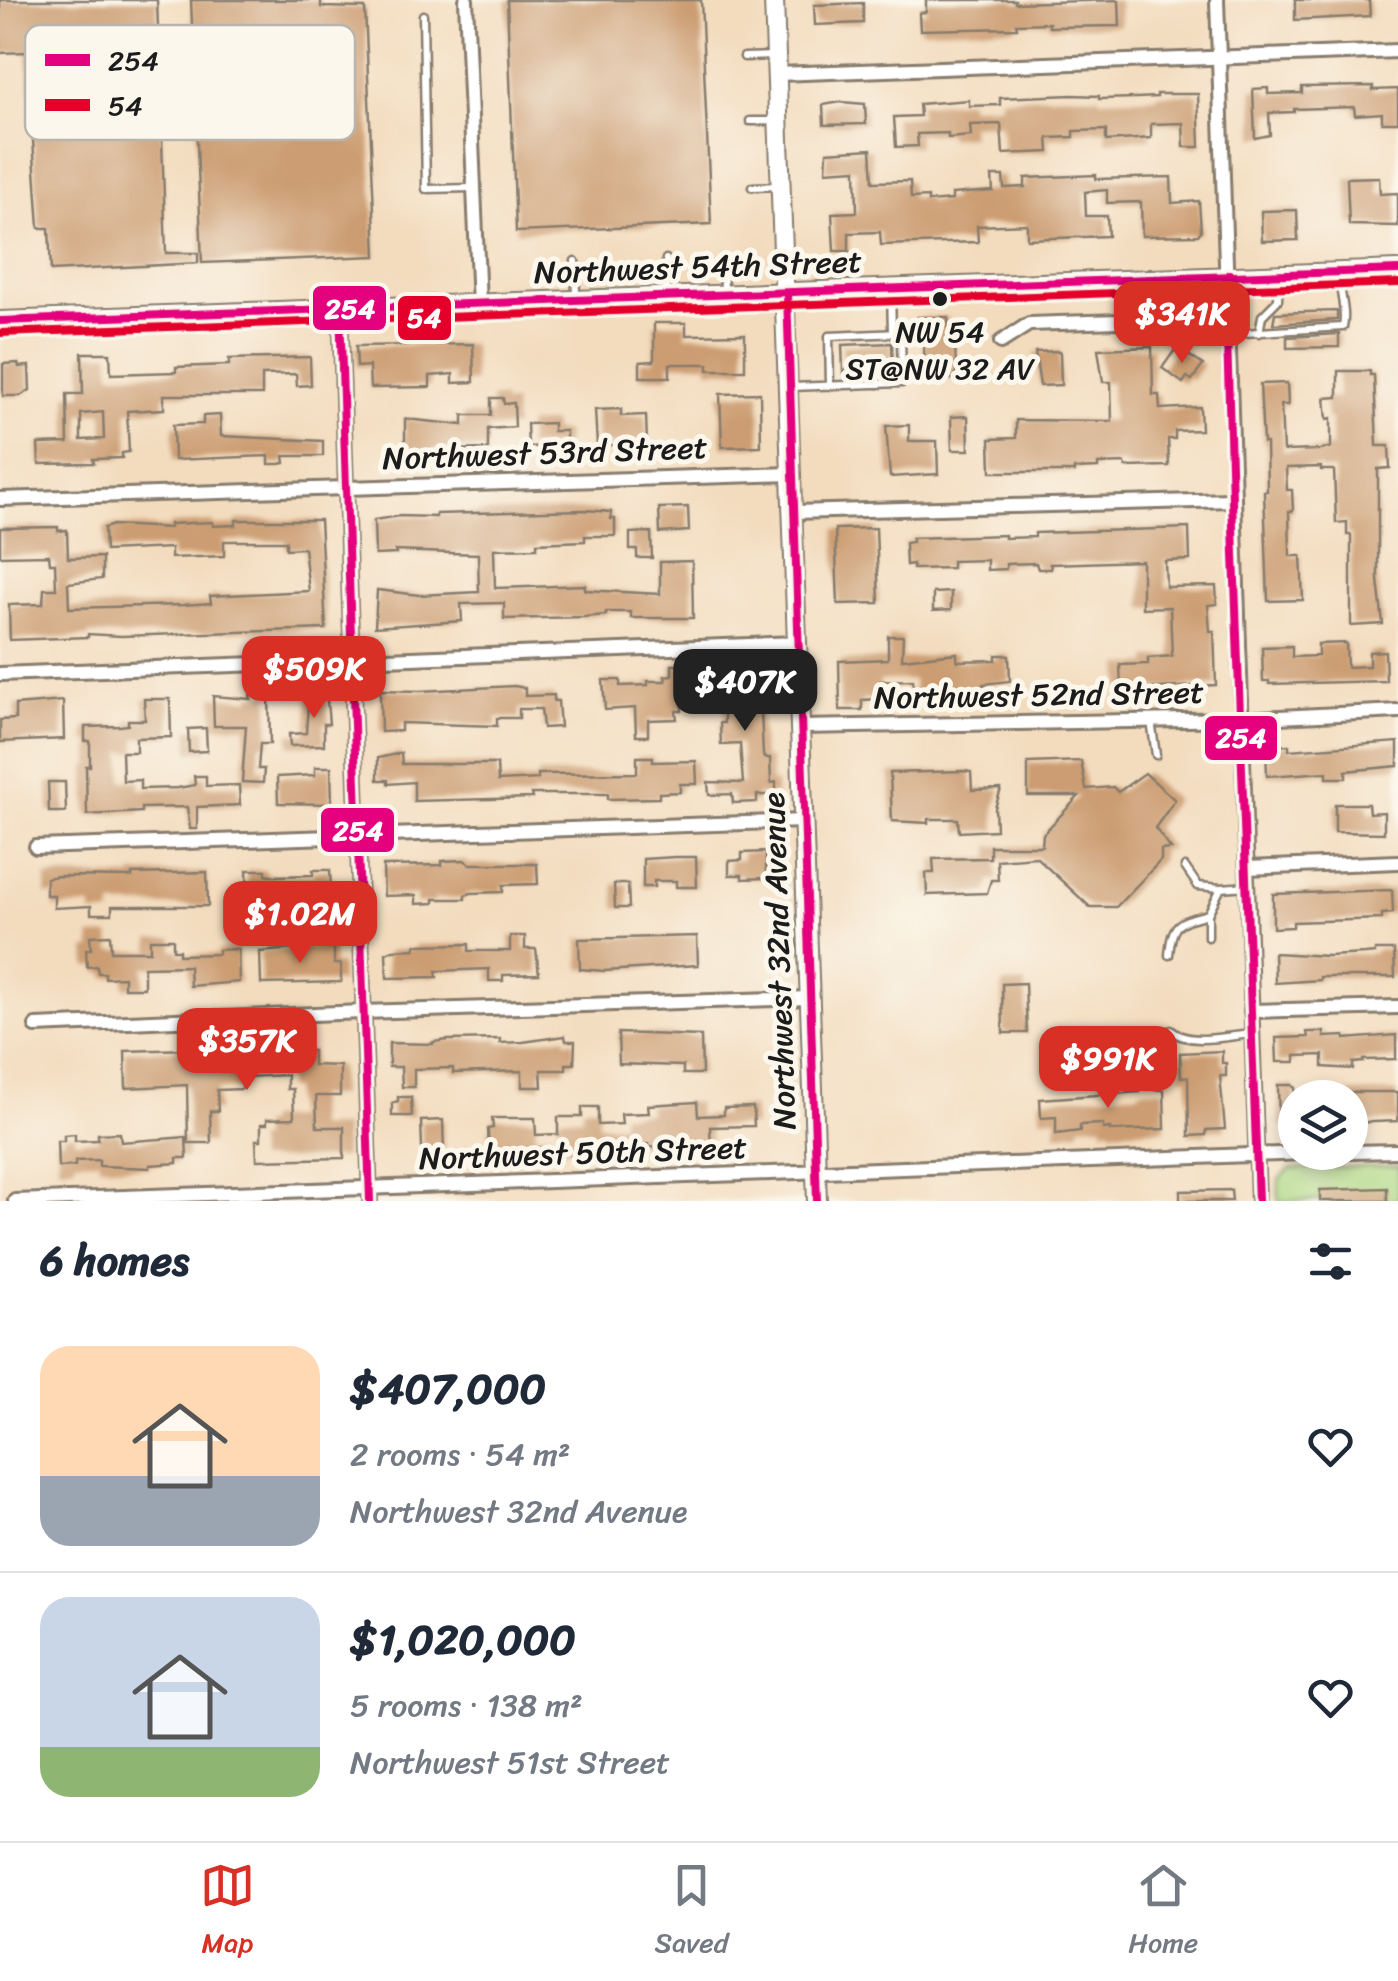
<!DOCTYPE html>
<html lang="en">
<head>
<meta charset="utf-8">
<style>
	:root { --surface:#fff; --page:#f2f2f3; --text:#1f2937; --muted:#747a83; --line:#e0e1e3; --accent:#d93025 }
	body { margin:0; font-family:Sriracha,sans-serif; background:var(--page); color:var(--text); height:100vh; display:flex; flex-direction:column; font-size:38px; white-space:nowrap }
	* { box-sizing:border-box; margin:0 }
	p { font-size:32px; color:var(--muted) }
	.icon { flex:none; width:55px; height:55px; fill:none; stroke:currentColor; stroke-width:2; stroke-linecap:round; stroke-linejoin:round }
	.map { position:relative; height:1201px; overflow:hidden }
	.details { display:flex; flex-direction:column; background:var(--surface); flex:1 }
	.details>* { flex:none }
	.controls { position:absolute; left:1278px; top:1080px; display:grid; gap:20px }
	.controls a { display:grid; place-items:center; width:90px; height:90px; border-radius:50%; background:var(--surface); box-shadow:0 5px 15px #0003; font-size:50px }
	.price { position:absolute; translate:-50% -85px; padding:0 22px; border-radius:20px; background:var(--accent); color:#fff; font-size:32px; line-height:65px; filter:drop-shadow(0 2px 5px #0008) }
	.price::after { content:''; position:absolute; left:50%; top:60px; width:30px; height:22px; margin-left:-15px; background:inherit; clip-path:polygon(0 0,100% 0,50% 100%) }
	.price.on { background:#222; color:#fff }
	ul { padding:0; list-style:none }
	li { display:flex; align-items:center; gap:30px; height:250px; padding:0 40px }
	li+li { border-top:2px solid var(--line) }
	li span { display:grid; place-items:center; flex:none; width:280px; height:200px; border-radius:30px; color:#555 }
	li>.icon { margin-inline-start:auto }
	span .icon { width:120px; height:120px; fill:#fffc; stroke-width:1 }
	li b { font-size:42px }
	h2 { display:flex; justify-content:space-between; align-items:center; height:120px; padding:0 40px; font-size:42px }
	.tab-bar { display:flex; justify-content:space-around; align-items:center; height:140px; border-top:2px solid var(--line); background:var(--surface); font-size:28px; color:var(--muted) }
	.tab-bar a { display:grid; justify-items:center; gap:5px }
	.tab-bar .on { color:var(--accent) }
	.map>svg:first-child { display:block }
	.green { fill:#aed884; stroke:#657a50; stroke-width:2.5 }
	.building { fill:#cc9d72; fill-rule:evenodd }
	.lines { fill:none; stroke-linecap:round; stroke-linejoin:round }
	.service-casing { stroke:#887c6d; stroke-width:11 }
	.minor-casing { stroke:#887c6d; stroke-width:18 }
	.secondary-casing { stroke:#887c6d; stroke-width:22 }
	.service { stroke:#fff; stroke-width:6 }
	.minor { stroke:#fff; stroke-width:12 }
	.secondary { stroke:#fff; stroke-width:18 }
	.bus-1-casing { stroke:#fbf7ec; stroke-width:15 }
	.bus-2-casing { stroke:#fbf7ec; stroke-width:15 }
	.bus-1 { stroke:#e5007d; stroke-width:8 }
	.bus-2 { stroke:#e4002b; stroke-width:8 }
	.bus-dot { fill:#1c1c1c; stroke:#fbf7ec; stroke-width:4 }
	.labels { text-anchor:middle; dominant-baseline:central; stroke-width:10; stroke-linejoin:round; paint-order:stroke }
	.bus-label { font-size:30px; fill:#1c1c1c; stroke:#fbf7ec }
	.street-label { font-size:32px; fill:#1c1c1c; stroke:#fbf7ec }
	.key { fill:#fbf7ec; stroke:#b8b5ae; stroke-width:2.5 }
	.key-label { font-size:28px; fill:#1c1c1c }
	.line-badge { stroke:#fbf7ec; stroke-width:4 }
	.badge-label { font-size:28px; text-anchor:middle; font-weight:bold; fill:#fff }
</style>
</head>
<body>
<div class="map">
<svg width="1398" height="1201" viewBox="0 0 1398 1201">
	<rect width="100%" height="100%" fill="#fbf7ec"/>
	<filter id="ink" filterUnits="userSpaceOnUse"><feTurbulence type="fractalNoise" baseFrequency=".01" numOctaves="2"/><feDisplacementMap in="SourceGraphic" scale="20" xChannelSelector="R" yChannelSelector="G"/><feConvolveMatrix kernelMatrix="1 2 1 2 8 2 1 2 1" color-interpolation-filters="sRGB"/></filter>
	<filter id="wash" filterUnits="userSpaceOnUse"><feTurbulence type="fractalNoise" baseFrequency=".0048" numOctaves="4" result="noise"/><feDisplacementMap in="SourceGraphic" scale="40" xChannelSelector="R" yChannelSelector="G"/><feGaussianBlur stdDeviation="2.25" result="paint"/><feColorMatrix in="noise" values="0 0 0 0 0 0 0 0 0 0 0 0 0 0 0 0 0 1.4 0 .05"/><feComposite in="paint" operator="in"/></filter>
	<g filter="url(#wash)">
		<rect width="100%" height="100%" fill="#f3dcbe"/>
		<path class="green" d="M1398 1166V1201H1278L1279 1180 1290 1169Z"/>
		<g id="blocks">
			<g class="building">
				<path d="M0 0H157L166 253H198V263L51 271 49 228H39L27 52 0 53Z"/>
				<path d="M191 0H321V7L365 8 376 256 202 263Z"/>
				<path d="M507 0H701L711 224 516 232Z"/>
				<path d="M926 0H1015V3L1119 0 1120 26 1049 27V23L1016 24 1017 28 920 30 919 13 926 12Z"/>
				<path d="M1295 0H1369L1370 16 1295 20Z"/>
				<path d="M863 3V23L815 25 814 5Z"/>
				<path d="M1373 86V90L1398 89V122H1382V113L1355 115 1354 107 1294 109V112L1269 113 1270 135 1255 138 1253 89 1268 88V94L1302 93V87Z"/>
				<path d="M1157 94H1198L1200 147H1184L1183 123 1151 124V138L1106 141V130L1074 131V137L1048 138 1049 152 1003 154 1001 124 970 125 971 136 948 138V133L917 134 918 146 896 147 894 117 920 116 919 104 969 100V106L1000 105V98L1072 95 1099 96V99L1136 98 1157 97Z"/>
				<path d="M841 102 865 104 866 124 824 125 823 105Z"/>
				<path d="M871 149 873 182 910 181 911 198 928 197V202L952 200V194L993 191 992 176H1003L1004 188 1025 187V178L1096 175V179L1171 177 1172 203 1199 201 1201 231 1198 235 1142 236 1141 202 1107 203V190L1085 192 1086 216H1107L1108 236 1027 239V224L977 226 978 242 881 245 880 232 849 233V251H834L832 213 857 212 856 169 826 171 827 152Z"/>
				<path d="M1379 177 1380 194 1398 193V226L1349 225 1347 178Z"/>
				<path d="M1297 210 1298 240 1262 241 1261 211Z"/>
				<path d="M1337 311V320L1273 324 1275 313Z"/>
				<path d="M918 317H948L949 334H955L956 379H926L923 337H918Z"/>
				<path d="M654 323H686V335L745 334V370H708V364H670V377H640V362L654 361Z"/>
				<path d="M1339 334V347L1287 348V337Z"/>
				<path d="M892 343 893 370H884L877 363 870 371H861L854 364 843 372 842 345Z"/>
				<path d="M473 344 474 382 453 383V374L430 376V387L370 388 369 366 357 367 356 346Z"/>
				<path d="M1152 347 1153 395H1159L1160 409 1200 407 1201 430 1175 431V439H1168L1169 466 1126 467 1125 463 1098 464V468L1074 469V472H991L990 439 1016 438V420L1112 421 1111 382H1103L1098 349Z"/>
				<path d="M1177 347 1203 365 1192 380 1187 377 1183 383 1162 368Z"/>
				<path d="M1060 351 1061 385 1040 386 1035 352Z"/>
				<path d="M82 353H110L111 374 176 372V367L229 365V359L310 357 311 385 297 386 296 374 262 375V395H164V409L127 411 129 452 122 453V458L93 459 94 463 39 464 38 444 68 443 67 394H83ZM103 412 104 439 81 440V414Z"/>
				<path d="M18 363 19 367 29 366 30 390 20 396H3V364Z"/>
				<path d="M1338 371H1370V375H1374L1377 446H1389L1390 468 1378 469V580L1383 624 1351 626V535H1347V522L1336 523 1334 470H1321V467L1286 468 1287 490H1292L1293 511H1289L1290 556H1301L1303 600 1268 601 1264 491H1267L1266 443H1263L1260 384 1287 383 1288 405H1281L1283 451 1320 450 1331 447V418L1327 419 1325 398 1338 397Z"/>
				<path d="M760 393 761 446 722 447 720 394Z"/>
				<path d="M491 398H503L504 404 514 403 515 427 488 429V449L405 451V419L463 425V415H491Z"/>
				<path d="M621 409V416L646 415 647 443 597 446 595 410Z"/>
				<path d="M220 415 221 436 323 441V456H284L285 463 280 464H269V456L174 460 173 425 203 424V416Z"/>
				<path d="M968 416 969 450H952L951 417Z"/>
				<path d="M553 423V431H566V445L528 447 527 424Z"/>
				<path d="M909 425V441H937L938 474 890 477 886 426Z"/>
				<path d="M688 507 689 531 660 533 659 508Z"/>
				<path d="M584 510 611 512V519H615V536H585V541L537 543V548L494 549 495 588 585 585V590L660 594V562L692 561 693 618H631V612H606V615L583 617 504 619V603L461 604 462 621 375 627 377 590 419 595 479 592 478 554 395 551 396 554 375 555 374 520 399 516 436 517V514Z"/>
				<path d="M236 520H320L326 629 121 636 88 634V637L10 640 9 605 43 604 44 589H56L55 563H50L49 555 0 556V528L58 527V531L67 530 68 558 102 557V579L68 583 69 608 183 605 211 603 210 596 309 591 304 548 286 549V541H224V556L171 558V548L105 551 104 528 113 525 170 528V524L213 522V526L236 525Z"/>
				<path d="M876 528 879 603 838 604 835 529Z"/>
				<path d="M1189 528 1190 560 1165 561 1166 587 1216 586 1217 604 1208 605 1210 631H1214L1216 685 1121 690 1120 665 1148 664V658L1172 656 1170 607 1142 608V561L1050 564 1051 569H1038L1036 563 1006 564V569L987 570V560L952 561V568L913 569V564L906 565 905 543 912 542V538L1005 535V538L1035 537V533Z"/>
				<path d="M651 532 652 558H637V550H630V533Z"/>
				<path d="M951 592V610L933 611V593Z"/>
				<path d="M888 636H903L902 659 957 653V661L996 660V655H1009L1010 681 983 684V694L914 695 913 680 880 681 881 699 862 700V710H840L839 661 888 659Z"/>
				<path d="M1346 643 1347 667 1369 666V652L1385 651 1386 681 1269 684V681H1263L1262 647 1292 646V657L1318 656V644Z"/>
				<path d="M724 663H748V669H763L764 688H760L763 755 764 758H770L771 783 776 782V795H757V802L733 803 732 794 709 795 708 782 743 783 740 744 721 745 720 723H724Z"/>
				<path d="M692 664 694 700H682V711H676L677 719 648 720V736H636L635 708 605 710 603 680H620V686L648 685V681H666L665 676 672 675V665Z"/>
				<path d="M514 686 525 688V696L554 695V701H558L560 727 543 728 541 709H519V718H497V726L401 723V731L381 732 380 690 420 691Z"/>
				<path d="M309 689H326L329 724H324V745L290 746 289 734 306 733Z"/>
				<path d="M269 694 270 744H260L258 769H264L263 783 242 782 246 726H214L213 696 251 699 250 695Z"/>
				<path d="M144 699H170L171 737 136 738V752H122L123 781 140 780V789L178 788 195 785 194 776H206V786L239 785 240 805 197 807V829H190L187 807 141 808V812L87 815 86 766H90V741H85V727L120 726 128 725V720H145Z"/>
				<path d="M63 701 64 739 0 742V720L15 719V705Z"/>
				<path d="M206 728 207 751 189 752 188 729Z"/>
				<path d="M1398 742V766L1346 771V778H1327V772L1267 776 1266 746 1289 745V750Z"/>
				<path d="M401 753 402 764H497L498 781 538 779V774L637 773V757H653V762L696 761 697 784H680V792L659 793V798L608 799V794H531L532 798 414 801V782L388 784V780H378V758Z"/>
				<path d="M1081 761 1086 789 1113 787 1118 792 1145 773 1175 800 1155 828 1171 849 1161 850V860L1116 907H1090L1036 857 997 860 998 880H991L987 893 927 895 926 873H934L933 859 990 858V846H1042L1043 834 1079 796H1028V763Z"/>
				<path d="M315 767H331L332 804 278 803 277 777 315 775Z"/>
				<path d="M965 771 971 772 972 790 1001 789 995 808 996 830 959 832 958 819H928V823L892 821 890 773Z"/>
				<path d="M48 782H65L66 812H49Z"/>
				<path d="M1335 804H1368L1369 813 1384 812V833L1335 832Z"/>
				<path d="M766 852V878L742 879V875H729V861L742 860V853Z"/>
				<path d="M675 857H696L697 887H676V881H654V887H643V859Z"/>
				<path d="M464 860 470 864H537L538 884 503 885V892L471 893 465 895V899H434V903L416 904V895L384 896 383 866 442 865V861Z"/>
				<path d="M247 870H266V874L275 876 313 875V870H330L332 911 302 913V901L276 902 277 908H265V902L248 903Z"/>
				<path d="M207 872 208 906H112V914H91V906L54 908V895H46V878L58 876 132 877V874Z"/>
				<path d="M614 884H628L629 908H615Z"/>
				<path d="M1392 890 1393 913 1382 914V919L1293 922V927L1273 928V894Z"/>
				<path d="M110 935 111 951H150V939H173V950H179V955L218 954V950L238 949 239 982 190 986 189 966 144 967V988H124V977L105 978V973H98L97 966 87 967 86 949H91L90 936Z"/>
				<path d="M510 936H525V949H536L539 974 503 975V981H489V969L436 971 437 977 387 978 386 953 393 950 415 949V945L469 944V951H510Z"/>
				<path d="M697 936 698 965 604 971 580 969 579 939Z"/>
				<path d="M316 947H334V964H341V982L261 984 260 952Z"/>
				<path d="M1375 950H1394L1395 977H1320V980L1275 983 1274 953 1328 956 1365 954 1375 953Z"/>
				<path d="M1025 983 1027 1033H1003L1002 984Z"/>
				<path d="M1307 1032H1324V1037L1345 1036V1039L1396 1035V1059L1363 1060V1062L1353 1063V1069L1323 1067V1055L1295 1056V1062H1277L1276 1038 1308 1037Z"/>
				<path d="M618 1033 701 1036 702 1074H683V1066L619 1064Z"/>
				<path d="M565 1036 566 1041H575L574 1064H566V1070H541L542 1087H522V1071L453 1073V1068L414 1069V1087H402L401 1067H389V1043L433 1044V1042L448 1040 500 1039V1043L523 1042Z"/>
				<path d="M281 1046V1051H313V1065L340 1066V1096H316L317 1127H344V1158L257 1160 256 1140H261V1124H267V1119L294 1118 293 1089H287V1075L248 1077 242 1080V1089L217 1090 218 1111H210L211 1143H188L187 1085 126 1088 125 1051Z"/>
				<path d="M1222 1051V1063H1226V1076H1220L1225 1129 1206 1130V1135L1189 1136 1188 1077H1181L1180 1053Z"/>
				<path d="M1278 1085H1292L1295 1088V1125L1279 1126Z"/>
				<path d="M1140 1089 1164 1090 1165 1129 1110 1131V1128L1103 1129V1124L1080 1125V1131L1056 1134V1117L1041 1118 1040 1099 1140 1092Z"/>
				<path d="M1350 1092H1398V1121L1350 1123Z"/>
				<path d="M398 1097H411L412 1116H392V1103L398 1101Z"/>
				<path d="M697 1102 698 1116 724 1115V1108L753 1107 754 1126 710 1127 711 1148 649 1147V1144L578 1150 536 1147V1151L489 1154 488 1129 493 1128 492 1118H535L536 1135 558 1134V1117H582V1107H598V1125L622 1124 621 1114 649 1113 648 1105Z"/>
				<path d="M443 1120 444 1154 425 1155V1148H422L421 1121Z"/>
				<path d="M120 1133 121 1142 186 1137 187 1158H177V1163L150 1165V1168L99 1166V1160L75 1161V1166L58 1167 57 1141H64V1135L75 1134V1141L98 1140V1134Z"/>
				<path d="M1387 1188V1201H1320V1190Z"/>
				<path d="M1231 1190 1232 1201H1180V1191Z"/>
			</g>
		</g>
	</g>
	<g filter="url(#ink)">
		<use href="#blocks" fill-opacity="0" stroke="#887c6d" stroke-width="2.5"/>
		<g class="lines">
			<defs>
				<g id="service">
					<path d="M423 15 426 189 473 188"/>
					<path d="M744 57 775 56"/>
					<path d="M750 121H778"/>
					<path d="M752 187 780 186"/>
					<path d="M723 258 724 290"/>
					<path d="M666 259 667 292"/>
					<path d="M575 261 576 295"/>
					<path d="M891 290 892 333"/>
					<path d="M1259 333 1262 316 1278 300 1279 274"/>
					<path d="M1227 334 1343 327C1347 311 1339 292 1339 273"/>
					<path d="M877 370 878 384"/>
					<path d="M854 371 855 385"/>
					<path d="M791 387 902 383 901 333 829 336 830 386"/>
					<path d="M1151 721 1156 755"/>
					<path d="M1185 867 1198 886 1221 888"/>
					<path d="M1208 937V914L1221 888 1247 886"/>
					<path d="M1169 955C1172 922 1178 922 1208 914"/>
					<path d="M1171 1030C1187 1046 1229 1036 1251 1034"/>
				</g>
				<g id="minor">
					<path d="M466 0 479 305"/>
					<path d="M1217 0 1258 1201"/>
					<path d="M777 74 1398 51"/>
					<path d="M340 309 370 1201"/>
					<path d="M1001 342 1029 324 1149 320 1227 337"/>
					<path d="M0 499 793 474"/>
					<path d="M794 512 1232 500"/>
					<path d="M0 674 798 643"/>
					<path d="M801 727 1241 719 1398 711"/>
					<path d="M36 847 804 821"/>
					<path d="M1247 868 1398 862"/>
					<path d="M1251 1011 1398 1007"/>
					<path d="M36 1026 362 1012 810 998"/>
					<path d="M1350 1152 1398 1151"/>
					<path d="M15 1201 1333 1152"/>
				</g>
				<g id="secondary">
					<path d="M774 0 817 1201"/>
					<path d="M0 321 1398 270"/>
				</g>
			</defs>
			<use href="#service" class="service-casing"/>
			<use href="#minor" class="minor-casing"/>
			<use href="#secondary" class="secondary-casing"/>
			<use href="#service" class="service"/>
			<use href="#minor" class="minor"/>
			<use href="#secondary" class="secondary"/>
			<defs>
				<g id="bus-1">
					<path d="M1229 274 1227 337 1232 500 1258 1201"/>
					<path d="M787 294 817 1201"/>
					<path d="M340 309 370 1201"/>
					<path d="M0 321 1398 270"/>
				</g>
				<path id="bus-2" d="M0 333 1398 283"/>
			</defs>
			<use href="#bus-1" class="bus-1-casing"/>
			<use href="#bus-2" class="bus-2-casing"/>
			<use href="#bus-1" class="bus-1"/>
			<use href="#bus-2" class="bus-2"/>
		</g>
	</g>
	<circle class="bus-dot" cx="940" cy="299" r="9"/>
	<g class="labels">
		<g class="bus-label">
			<text x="940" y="332">NW 54<tspan x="940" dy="37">ST@NW 32 AV</tspan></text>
		</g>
		<g class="street-label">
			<text transform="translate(698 267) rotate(-2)">Northwest 54th Street</text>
			<text transform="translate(545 453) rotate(-2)">Northwest 53rd Street</text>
			<text transform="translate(1039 695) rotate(-1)">Northwest 52nd Street</text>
			<text transform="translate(779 961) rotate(-92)">Northwest 32nd Avenue</text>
			<text transform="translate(583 1153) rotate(-2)">Northwest 50th Street</text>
		</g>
	</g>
	<rect x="25" y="25" width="330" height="115" rx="15" class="key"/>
	<rect x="45" y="54" width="45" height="12" fill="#e5007d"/>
	<rect x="45" y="99" width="45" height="12" fill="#e4002b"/>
	<g class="key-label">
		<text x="108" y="70">254</text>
		<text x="108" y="115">54</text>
	</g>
	<g class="line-badge">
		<rect x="311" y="284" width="77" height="48" rx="10" fill="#e5007d"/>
		<rect x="396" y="294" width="57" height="48" rx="10" fill="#e4002b"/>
		<rect x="1203" y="714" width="76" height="48" rx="10" fill="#e5007d"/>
		<rect x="319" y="806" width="77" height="48" rx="10" fill="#e5007d"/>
	</g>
	<g class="badge-label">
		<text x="350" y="318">254</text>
		<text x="424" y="327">54</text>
		<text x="1241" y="747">254</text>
		<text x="358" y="840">254</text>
	</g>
</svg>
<div class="controls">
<a><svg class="icon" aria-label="layers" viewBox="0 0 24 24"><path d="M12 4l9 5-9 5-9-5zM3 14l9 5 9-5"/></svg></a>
</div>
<b class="price" style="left:1182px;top:366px">$341K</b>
<b class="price" style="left:314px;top:721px">$509K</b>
<b class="price on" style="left:745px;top:734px">$407K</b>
<b class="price" style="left:300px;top:966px">$1.02M</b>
<b class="price" style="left:247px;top:1093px">$357K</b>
<b class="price" style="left:1108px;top:1111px">$991K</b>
</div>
<section class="details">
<h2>6 homes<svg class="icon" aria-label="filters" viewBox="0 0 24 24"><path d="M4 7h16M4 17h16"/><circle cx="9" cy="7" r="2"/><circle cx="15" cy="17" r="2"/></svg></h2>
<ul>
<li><span style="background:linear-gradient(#ffd9b3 65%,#9aa5b1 0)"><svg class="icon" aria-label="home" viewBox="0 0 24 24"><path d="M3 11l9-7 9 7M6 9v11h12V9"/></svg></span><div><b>$407,000</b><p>2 rooms · 54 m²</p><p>Northwest 32nd Avenue</p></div><svg class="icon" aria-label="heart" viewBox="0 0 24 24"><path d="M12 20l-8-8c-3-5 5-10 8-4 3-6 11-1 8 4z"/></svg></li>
<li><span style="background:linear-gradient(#c9d6e8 75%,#8fb573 0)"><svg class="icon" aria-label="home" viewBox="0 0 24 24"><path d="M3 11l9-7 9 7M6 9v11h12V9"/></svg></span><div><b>$1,020,000</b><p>5 rooms · 138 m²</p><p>Northwest 51st Street</p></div><svg class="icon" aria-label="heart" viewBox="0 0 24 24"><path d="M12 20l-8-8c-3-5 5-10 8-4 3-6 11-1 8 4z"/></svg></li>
</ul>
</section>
<nav class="tab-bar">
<a class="on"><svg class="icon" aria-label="map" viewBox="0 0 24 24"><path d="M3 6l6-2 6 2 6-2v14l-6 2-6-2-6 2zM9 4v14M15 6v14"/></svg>Map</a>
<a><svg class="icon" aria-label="saved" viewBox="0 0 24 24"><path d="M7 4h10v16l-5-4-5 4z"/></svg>Saved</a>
<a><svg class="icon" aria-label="home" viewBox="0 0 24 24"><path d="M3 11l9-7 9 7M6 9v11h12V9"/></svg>Home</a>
</nav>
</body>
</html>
